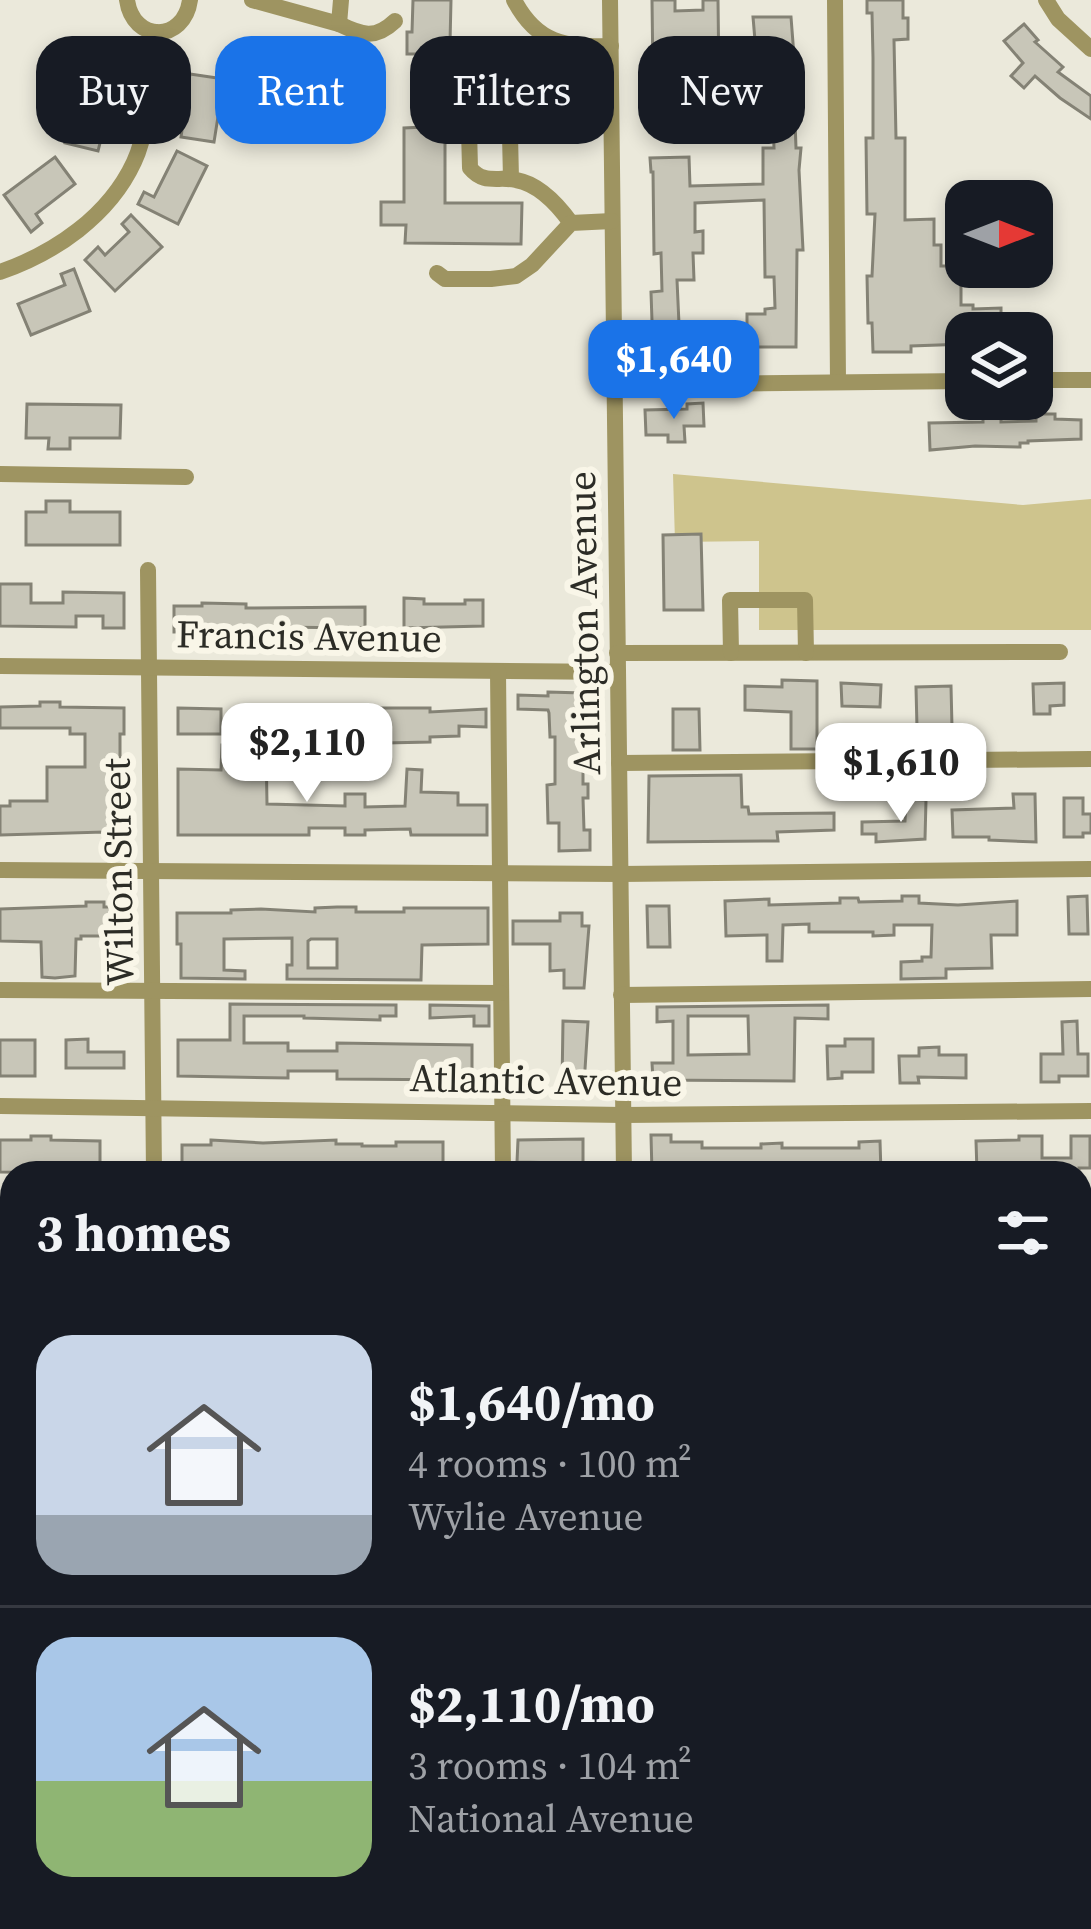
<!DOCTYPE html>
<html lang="en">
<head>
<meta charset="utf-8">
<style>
	:root { --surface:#171b24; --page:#20242c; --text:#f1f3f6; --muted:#9ea1a6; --line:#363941; --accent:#1a73e8 }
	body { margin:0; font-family:"Source Serif 4",serif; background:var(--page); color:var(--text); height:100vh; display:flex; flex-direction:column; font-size:45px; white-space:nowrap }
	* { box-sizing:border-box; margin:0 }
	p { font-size:39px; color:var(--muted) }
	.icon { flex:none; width:66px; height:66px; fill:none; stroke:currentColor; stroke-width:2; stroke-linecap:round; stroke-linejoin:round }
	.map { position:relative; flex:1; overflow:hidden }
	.details { position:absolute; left:0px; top:1161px; width:1092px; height:768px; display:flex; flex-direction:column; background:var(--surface); border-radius:36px 36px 0 0; box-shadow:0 6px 18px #0003 }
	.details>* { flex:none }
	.banner { position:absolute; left:36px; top:36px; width:1020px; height:108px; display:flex; gap:24px }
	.needle { width:78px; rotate:90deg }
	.buttons { position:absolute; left:945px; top:180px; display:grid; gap:24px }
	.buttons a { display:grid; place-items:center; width:108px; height:108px; border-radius:24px; background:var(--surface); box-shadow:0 6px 18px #0003; font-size:60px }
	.price { position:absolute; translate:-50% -102px; padding:0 27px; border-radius:24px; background:#fff; color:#222; font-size:39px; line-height:78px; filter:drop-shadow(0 3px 6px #0008) }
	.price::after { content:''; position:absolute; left:50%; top:72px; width:36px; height:27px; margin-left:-18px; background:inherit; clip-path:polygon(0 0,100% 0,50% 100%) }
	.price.active { background:var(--accent); color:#fff }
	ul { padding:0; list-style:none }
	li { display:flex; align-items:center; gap:36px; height:300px; padding:0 36px }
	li+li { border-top:3px solid var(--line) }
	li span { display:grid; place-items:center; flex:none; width:336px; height:240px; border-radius:36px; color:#555 }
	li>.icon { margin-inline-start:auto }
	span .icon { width:144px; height:144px; fill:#fffc; stroke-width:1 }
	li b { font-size:51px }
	h2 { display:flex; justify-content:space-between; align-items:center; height:144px; padding:0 36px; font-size:51px }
	.chip { padding:0 42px; border-radius:36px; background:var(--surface); box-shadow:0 6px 18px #0003; font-size:42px; line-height:108px }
	.chip.active { background:var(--accent); color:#fff }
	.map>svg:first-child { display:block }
	.green { fill:#cec48d }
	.building { fill:#c8c6b8; stroke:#848275; stroke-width:3; fill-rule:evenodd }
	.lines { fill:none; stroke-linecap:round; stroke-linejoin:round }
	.minor { stroke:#9e9461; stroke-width:16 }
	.labels { text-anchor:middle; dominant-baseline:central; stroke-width:12; stroke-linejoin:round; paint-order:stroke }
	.street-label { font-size:39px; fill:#2c2c26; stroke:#f9f6e8 }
</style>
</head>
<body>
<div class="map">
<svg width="1091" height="1929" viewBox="0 0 1091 1929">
	<rect width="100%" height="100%" fill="#ebe9db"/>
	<path class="green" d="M673 474 1023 505 1091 499V630H759V541L675 542Z"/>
	<g class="building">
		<path d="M413 0H451L450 43H435L434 65H422V54H407V32H412Z"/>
		<path d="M652 0H675V11L703 10V0H718L719 82 680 83 681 120H648L647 77H653Z"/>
		<path d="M867 0H903V18H908V39L894 40 896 138H905V220L934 219V245H941V266H961V305H973V309L1001 308V333H966V344L911 346V352H873L872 323H868L867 276H872L875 214H867L866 138H873V58L872 13H867Z"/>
		<path d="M753 17H791L795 69H801V120L795 121 796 148H801L799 170 803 250H797L796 347H747V314H765V309L775 308 774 277H765L764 200 695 203V232L703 231V253H693L694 280H677L679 324 701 323 702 350H653L651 292 662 291 661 253 654 254 653 172H651L650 158 689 157 690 186 763 184V148H774L773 121H763V64H757Z"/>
		<path d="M1024 24 1038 40 1035 42 1063 67 1058 72 1091 96V119L1060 98 1035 76 1024 88 1011 76 1023 63 1004 41Z"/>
		<path d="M190 74 224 79 214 142 181 137Z"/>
		<path d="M81 81 125 92 122 106 110 103 98 151 65 143Z"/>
		<path d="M425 127H445V203H522L521 244 405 243 406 225H381V202H404V128Z"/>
		<path d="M177 151 207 166 178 224 138 204 144 192 154 197Z"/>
		<path d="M55 157 75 184 36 214 42 223 31 232 4 195Z"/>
		<path d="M131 215 162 247 115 291 85 260 98 247 105 255 129 232 122 224Z"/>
		<path d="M74 269 90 311 31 335 18 304 65 285 61 274Z"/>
		<path d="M703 403 704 426H684L685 442H668V435H646L645 410 687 409V404Z"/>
		<path d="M27 404 121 405 120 438H70V449H48L49 438H26Z"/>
		<path d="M1036 414H1055V419L1081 420V439L1028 441V443H1020V447L975 446 930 450 929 423 983 422V416H1001V422L1036 421Z"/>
		<path d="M46 501H70V512H120V545H26V512H46Z"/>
		<path d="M701 534 703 610H664L663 535Z"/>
		<path d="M0 584H31V603H63V592L124 593V628H103V616H76V627L0 626Z"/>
		<path d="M404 598 424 599V604H465V600H483V626L404 628Z"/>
		<path d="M202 603 246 604V608L365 607V628L272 627V631L174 632V606H202Z"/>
		<path d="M782 680 817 681V749H791V712L745 710V686L782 687Z"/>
		<path d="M841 683 881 685 880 707 842 706Z"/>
		<path d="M1064 683V705L1050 706V714H1034L1033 684Z"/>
		<path d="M951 686 952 727 917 728 916 687Z"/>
		<path d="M548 692 582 693 584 738H588V758H583V784H588V798H583L584 830H590V850L559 851V823H548L547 785 555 784V737H550L549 713 548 710 518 709V695L548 696Z"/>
		<path d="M40 702H60V707L124 708V734H120V764H117L118 808H125L126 835H104V832L0 835V806H10V801H47V767H85V734H70V728H0V707L40 706Z"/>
		<path d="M178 708 221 709V734H178Z"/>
		<path d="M255 708H430V712L486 709V727L459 726V736L430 737V742L385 743V764H368V767L312 765V733H274V743H255Z"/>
		<path d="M673 709H699L700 750H673Z"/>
		<path d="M222 745 266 746 267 804 345 806V794H365V807L405 806 407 769 422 770 421 792 458 793V805H487V835H411L410 829 365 830V835H345V828H309V835H178V769L221 770Z"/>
		<path d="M741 775 742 807H748L749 814 834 813V830L777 832 778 841 648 842 649 776Z"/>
		<path d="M1013 794H1035L1036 842 989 840V837H953L952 810 1014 808Z"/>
		<path d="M1064 798H1083V814H1091V833H1083V837H1064Z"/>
		<path d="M906 799 926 800 925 839 876 842V834H862V822L905 821Z"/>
		<path d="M902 896H919V903L958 905 1017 901V935H991L992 968 946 969V978L901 979V962L922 961V957H931L932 925H894V935L873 936V932H809V924L783 925 782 961H767V935L726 936 725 901 769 899V905L840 903V898H858L859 902 902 901Z"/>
		<path d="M1087 896 1088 934H1069L1068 897Z"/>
		<path d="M86 902H104V907H129L127 978H110L108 936H81V939H76L75 976 55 978 42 977 41 942 0 941V909L86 906Z"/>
		<path d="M647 906H669L670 947H648Z"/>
		<path d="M337 907H356V912H404V908H488V944L422 945 421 980 287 979V965H292V938L224 939V970L245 971V979L181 978V944H177V913H231V910L261 909 315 912V908ZM311 939H337V968H308V941Z"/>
		<path d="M560 913H582V926H589L584 988H564V970L550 971V944H513V921H560Z"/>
		<path d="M230 1004 396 1005V1016H380V1020L304 1018V1016H244V1043H288V1051H337V1043L472 1045V1080L337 1079V1071H288V1078L178 1076V1040H230Z"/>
		<path d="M430 1005 489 1006V1026H474V1016L430 1018Z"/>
		<path d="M828 1005V1019L795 1018 794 1081 653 1080 652 1063H673V1021L657 1022V1007ZM688 1016H748L749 1054 688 1055Z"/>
		<path d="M563 1021 588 1022 584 1085 562 1086Z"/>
		<path d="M1077 1021 1078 1054H1088V1076H1059V1082H1041V1054H1063L1062 1022Z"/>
		<path d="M88 1039V1052H124V1068H66V1040Z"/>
		<path d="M845 1039H873V1072H842V1078L828 1079 827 1046H845Z"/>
		<rect x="0" y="1040" width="35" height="36"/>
		<path d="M939 1047V1055H966V1078L918 1077 919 1083H900L899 1056H919V1048Z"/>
		<path d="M651 1135H671V1142H702V1148H761V1144L782 1143V1148H859V1142L880 1141 881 1173H652Z"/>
		<path d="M31 1136H51V1140L100 1141V1173L0 1172V1140H31Z"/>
		<path d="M1019 1136H1042V1158H1071V1136H1090V1168H1079V1173L977 1172 976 1141 1019 1140Z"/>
		<path d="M583 1139V1173H562L563 1163 517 1162 518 1140Z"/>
		<path d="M211 1140 263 1143 336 1140V1144H362V1146H396V1142H443V1173H211V1169H182V1145H211Z"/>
	</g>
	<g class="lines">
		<g class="minor">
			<path d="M127 0C133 43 184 43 190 0"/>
			<path d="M252 0 339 24 341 0"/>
			<path d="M514 0C537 44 565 47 611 46"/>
			<path d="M610 0 624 1173"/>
			<path d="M835 0 838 382"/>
			<path d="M1046 0 1058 19 1091 49"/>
			<path d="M339 24C362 35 375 40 395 21"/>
			<path d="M511 179 509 91H468L470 168C484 185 498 176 516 180 539 184 558 205 571 223"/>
			<path d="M0 272C55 253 109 216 134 162 150 129 151 69 156 32"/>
			<path d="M437 273 445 279H491L516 276 532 265 571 223 612 221"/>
			<path d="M1032 380H1091"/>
			<path d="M614 385 966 381"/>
			<path d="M0 474 186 477"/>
			<path d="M148 570 154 1173"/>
			<path d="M617 653 1060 652"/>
			<path d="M731 653 730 600H805L806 653"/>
			<path d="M0 666 618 672"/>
			<path d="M498 671 503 1173"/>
			<path d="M619 763 1091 759"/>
			<path d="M0 870 620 874 1091 869"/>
			<path d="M0 990 501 993"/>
			<path d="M621 995 1091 989"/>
			<path d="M0 1106 623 1115 1091 1111"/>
			<path d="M0 1226H12"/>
			<path d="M1080 1228H1091"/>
			<path d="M0 1345H12"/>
			<path d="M1080 1348H1091"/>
			<path d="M0 1464H12"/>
			<path d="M1080 1466 1091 1465"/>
			<path d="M0 1583H12"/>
			<path d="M1080 1592H1091"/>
			<path d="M1080 1699H1091"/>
			<path d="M1080 1806H1091"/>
			<path d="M0 1822 12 1841"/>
			<path d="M1080 1913H1091"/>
			<path d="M59 1917 66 1929"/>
			<path d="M631 1917V1929"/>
			<path d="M750 1917V1929"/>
			<path d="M140 1929 161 1917"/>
		</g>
	</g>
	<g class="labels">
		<g class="street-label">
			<text transform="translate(584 623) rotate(-91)">Arlington Avenue</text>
			<text transform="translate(309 636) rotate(1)">Francis Avenue</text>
			<text transform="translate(118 872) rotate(-91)">Wilton Street</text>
			<text transform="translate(546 1080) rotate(1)">Atlantic Avenue</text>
		</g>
	</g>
</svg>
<div class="buttons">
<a><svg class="needle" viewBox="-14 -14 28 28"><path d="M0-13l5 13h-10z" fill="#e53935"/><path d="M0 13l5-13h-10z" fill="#9ea1a6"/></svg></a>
<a><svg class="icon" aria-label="layers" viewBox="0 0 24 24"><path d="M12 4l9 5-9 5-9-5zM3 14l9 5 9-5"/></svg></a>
</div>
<b class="price active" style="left:674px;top:422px">$1,640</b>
<b class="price" style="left:307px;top:805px">$2,110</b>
<b class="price" style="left:901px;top:825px">$1,610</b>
<div class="banner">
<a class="chip">Buy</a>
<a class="chip active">Rent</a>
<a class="chip">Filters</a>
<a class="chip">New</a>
</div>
<section class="details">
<h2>3 homes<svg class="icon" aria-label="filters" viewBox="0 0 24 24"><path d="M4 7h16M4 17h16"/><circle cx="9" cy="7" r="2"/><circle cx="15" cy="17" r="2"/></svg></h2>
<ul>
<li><span style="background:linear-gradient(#c9d6e8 75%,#9aa5b1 0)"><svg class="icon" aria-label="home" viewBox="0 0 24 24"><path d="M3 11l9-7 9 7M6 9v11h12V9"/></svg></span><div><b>$1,640/mo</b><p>4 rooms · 100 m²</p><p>Wylie Avenue</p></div></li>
<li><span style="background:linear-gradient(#a9c7e8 60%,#8fb573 0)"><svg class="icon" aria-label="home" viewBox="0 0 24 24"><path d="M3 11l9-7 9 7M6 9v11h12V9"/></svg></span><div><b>$2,110/mo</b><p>3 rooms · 104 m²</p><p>National Avenue</p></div></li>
</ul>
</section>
</div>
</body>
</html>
